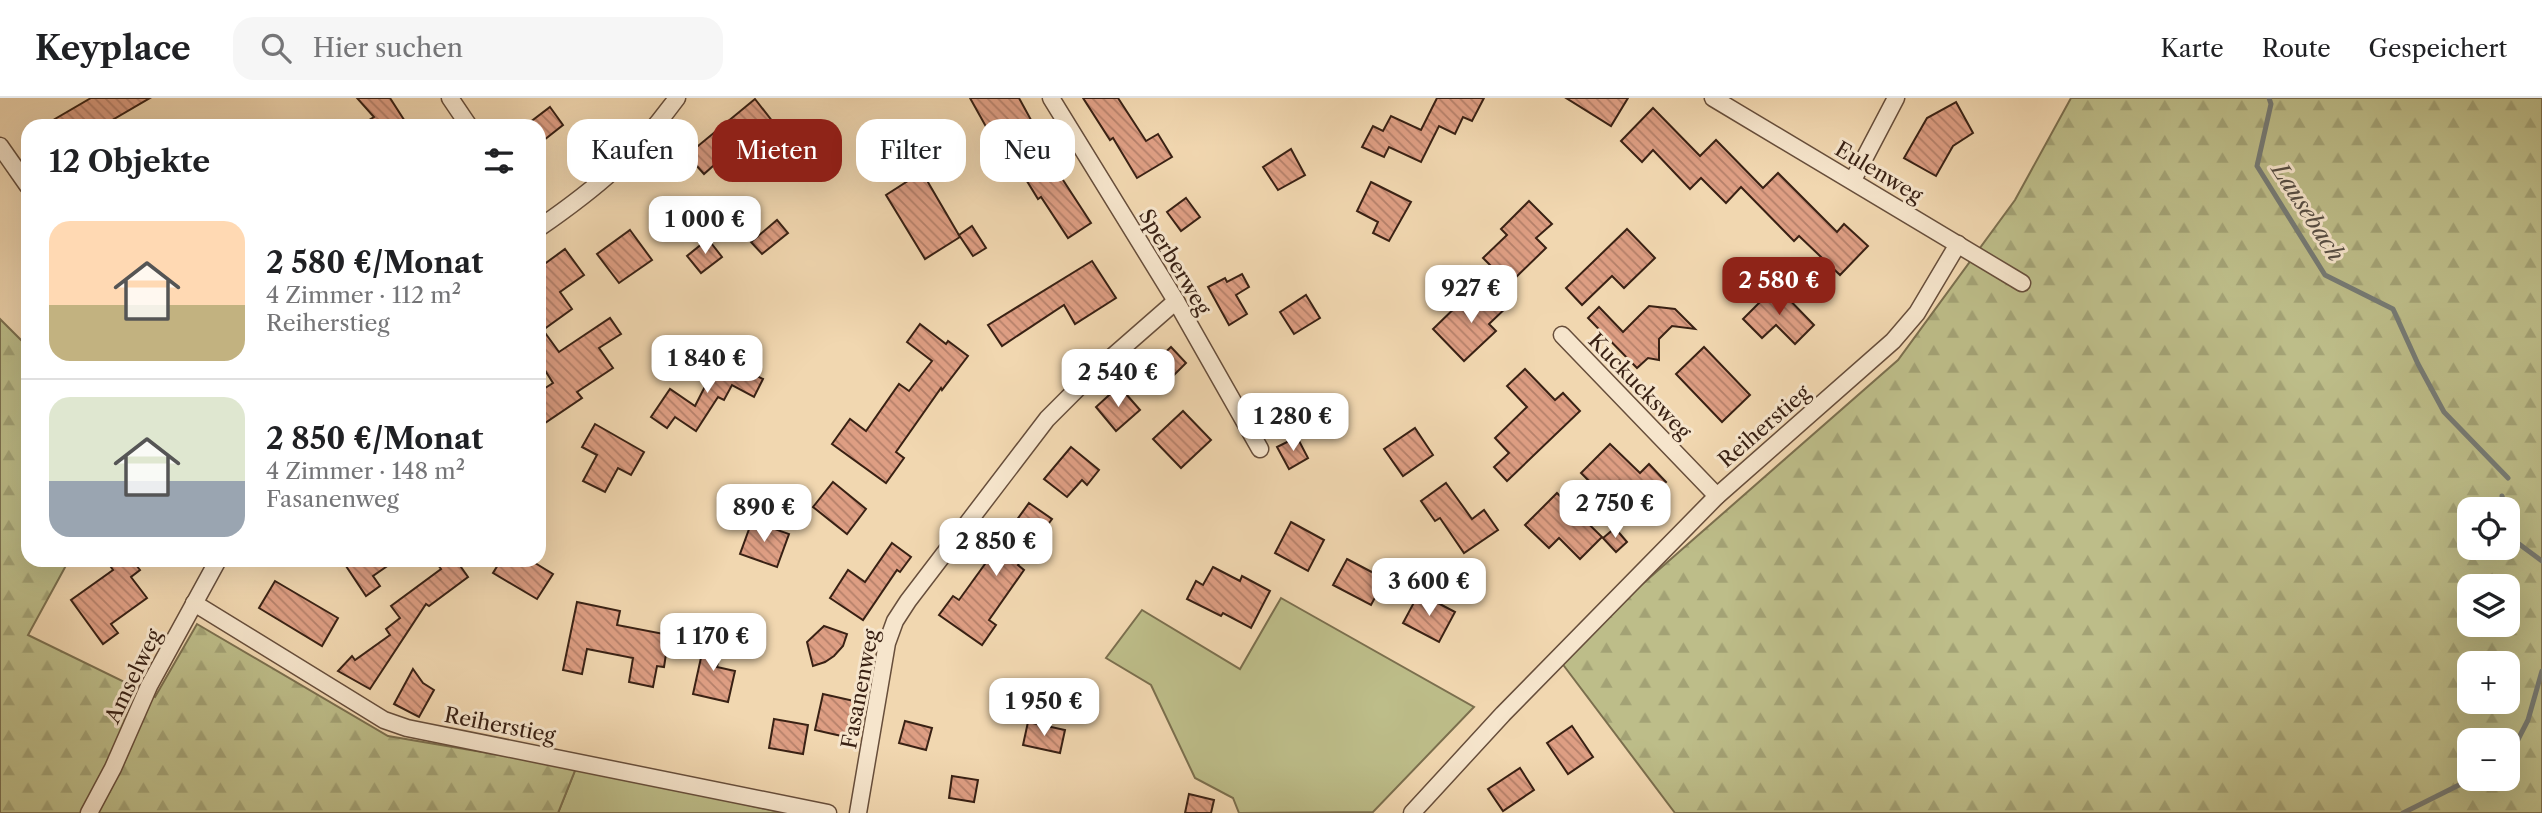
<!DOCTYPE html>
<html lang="de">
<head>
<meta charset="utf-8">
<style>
	:root { --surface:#fff; --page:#f6f6f6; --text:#202124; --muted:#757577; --line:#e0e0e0; --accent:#8f2418 }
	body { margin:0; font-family:"Libre Caslon Text",serif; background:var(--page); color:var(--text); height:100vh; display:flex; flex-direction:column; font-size:26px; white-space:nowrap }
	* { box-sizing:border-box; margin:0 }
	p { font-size:23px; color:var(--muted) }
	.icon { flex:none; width:38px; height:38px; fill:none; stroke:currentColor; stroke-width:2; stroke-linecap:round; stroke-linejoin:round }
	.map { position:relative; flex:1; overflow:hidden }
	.sheet { position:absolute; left:21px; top:21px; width:525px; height:448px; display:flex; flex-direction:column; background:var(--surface); border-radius:21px; box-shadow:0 7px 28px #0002 }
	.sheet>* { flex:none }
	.banner { position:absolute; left:567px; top:21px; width:665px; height:63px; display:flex; gap:14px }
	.fabs { position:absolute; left:2457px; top:399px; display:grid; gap:14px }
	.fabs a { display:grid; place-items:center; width:63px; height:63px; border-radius:14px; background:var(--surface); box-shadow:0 7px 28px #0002; font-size:35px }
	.price { position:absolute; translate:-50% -60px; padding:0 16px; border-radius:14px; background:#fff; color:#222; font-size:23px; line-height:46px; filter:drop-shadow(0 2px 4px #0008) }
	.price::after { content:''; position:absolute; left:50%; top:42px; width:21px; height:16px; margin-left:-10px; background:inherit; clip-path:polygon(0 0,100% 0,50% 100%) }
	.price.on { background:var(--accent); color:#fff }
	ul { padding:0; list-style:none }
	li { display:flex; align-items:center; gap:21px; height:175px; padding:0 28px }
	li+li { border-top:2px solid var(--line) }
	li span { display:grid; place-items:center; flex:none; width:196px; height:140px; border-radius:21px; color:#555 }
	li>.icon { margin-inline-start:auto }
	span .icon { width:84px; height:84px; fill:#fffc; stroke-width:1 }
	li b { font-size:30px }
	h2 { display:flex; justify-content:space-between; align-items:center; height:84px; padding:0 28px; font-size:30px }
	.tag { padding:0 24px; border-radius:21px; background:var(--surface); box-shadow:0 7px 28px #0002; font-size:24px; line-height:63px }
	.tag.on { background:var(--accent); color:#fff }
	header { display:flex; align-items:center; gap:42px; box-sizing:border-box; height:98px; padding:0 35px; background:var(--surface); border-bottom:2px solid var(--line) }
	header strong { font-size:33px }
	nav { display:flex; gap:38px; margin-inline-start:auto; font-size:24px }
	.search { width:490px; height:63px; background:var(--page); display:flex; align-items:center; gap:18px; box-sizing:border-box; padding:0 24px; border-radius:21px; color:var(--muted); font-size:26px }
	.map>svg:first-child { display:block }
	.green { fill:#bdbd89; stroke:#7b6f4e; stroke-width:2 }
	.forest { fill:url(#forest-firs); stroke:#7b6f4e; stroke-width:2; fill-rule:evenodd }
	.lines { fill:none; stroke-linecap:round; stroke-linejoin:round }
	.stream { stroke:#767b75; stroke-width:5 }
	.building { fill:url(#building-back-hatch); stroke:#392114; stroke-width:2 }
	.street-casing { stroke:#674e3b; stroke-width:19 }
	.street { stroke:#f6e5cc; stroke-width:16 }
	.labels { text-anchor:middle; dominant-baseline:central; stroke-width:6; stroke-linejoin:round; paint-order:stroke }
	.street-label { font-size:21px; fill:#392114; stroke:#f6e5cc }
	.water-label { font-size:23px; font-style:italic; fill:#574e44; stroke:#f6e5cc }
</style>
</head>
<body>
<header>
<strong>Keyplace</strong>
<div class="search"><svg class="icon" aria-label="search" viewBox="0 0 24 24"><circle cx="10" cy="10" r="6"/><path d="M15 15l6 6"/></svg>Hier suchen</div>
<nav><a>Karte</a><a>Route</a><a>Gespeichert</a></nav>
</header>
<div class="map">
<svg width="2542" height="715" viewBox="0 0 2542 715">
	<defs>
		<pattern id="forest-firs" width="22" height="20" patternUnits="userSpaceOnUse" patternTransform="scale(1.75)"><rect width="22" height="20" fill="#bdbd89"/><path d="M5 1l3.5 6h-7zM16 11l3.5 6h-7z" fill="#a3a275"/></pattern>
		<pattern id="building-back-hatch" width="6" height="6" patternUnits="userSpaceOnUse" patternTransform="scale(1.75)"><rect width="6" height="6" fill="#de9e83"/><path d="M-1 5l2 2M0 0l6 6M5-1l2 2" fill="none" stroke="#b5806a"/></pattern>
	</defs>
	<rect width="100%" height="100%" fill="#f1d7b0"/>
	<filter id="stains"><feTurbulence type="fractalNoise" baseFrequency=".00286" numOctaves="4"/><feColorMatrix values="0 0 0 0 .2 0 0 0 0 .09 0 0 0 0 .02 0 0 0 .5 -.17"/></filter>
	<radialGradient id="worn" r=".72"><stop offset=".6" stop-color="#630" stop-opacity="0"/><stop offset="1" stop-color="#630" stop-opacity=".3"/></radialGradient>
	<g class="green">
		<path d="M1281 500 1474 609 1373 714 1239 715 1233 700 1195 680 1151 587 1106 560 1142 512 1240 571Z"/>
		<path d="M576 670 785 715H558Z"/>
	</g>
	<g class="forest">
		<path d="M2071 0H2542V715H1675L1558 560 1898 262 2015 102ZM2469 411H2508V450H2469ZM2469 488H2508V527H2469ZM2469 565H2508V604H2469ZM2469 642H2508V681H2469Z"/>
		<path d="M0 221 28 249V462H69L28 537 155 599 197 526 388 638 576 670 558 715H0Z"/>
	</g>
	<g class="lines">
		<g class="stream">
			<path d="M2269 0 2271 6 2257 68 2325 177 2393 211 2418 266 2444 314 2508 380"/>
			<path d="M2502 398 2506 411"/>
			<path d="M2508 418 2515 443 2542 463"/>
			<path d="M2508 661 2528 622 2542 573"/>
			<path d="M2403 715 2461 686 2498 681"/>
		</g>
	</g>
	<g class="building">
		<path d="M91 0H150L102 28H43Z"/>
		<path d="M357 0H390L408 28H359L374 19Z"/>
		<path d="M970 0H1019L1036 31 999 52Z"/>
		<path d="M1083 0H1118L1146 43 1158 36 1172 59 1137 80 1113 40 1110 42Z"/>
		<path d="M1437 0H1484L1472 23 1463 19 1455 36 1439 28 1421 64 1389 49 1384 59 1362 49 1373 28 1383 33 1391 18 1421 32Z"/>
		<path d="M1566 0H1628L1611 28Z"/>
		<path d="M755 1 780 33 752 56 741 43 704 76 687 57Z"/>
		<path d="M1956 4 1973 35 1953 48 1936 78 1904 60 1927 20Z"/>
		<path d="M550 9 563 27 539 46V28H525Z"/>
		<path d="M1653 10 1700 58 1716 42 1763 90 1778 75 1837 134 1844 126 1868 148 1840 177 1799 138 1794 143 1741 89 1726 105 1701 80 1690 91 1653 52 1642 64 1621 43Z"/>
		<path d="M1291 51 1305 77 1278 92 1263 69Z"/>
		<path d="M1048 59 1091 125 1068 140 1041 99 1038 101 1022 75Z"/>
		<path d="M922 74 960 139 925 161 886 97Z"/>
		<path d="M1371 84 1411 104 1389 143 1373 135 1378 124 1357 113Z"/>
		<path d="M1186 100 1200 119 1181 133 1167 114Z"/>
		<path d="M1529 103 1552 126 1536 140 1546 150 1509 186 1483 160 1507 137 1501 131Z"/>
		<path d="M777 122 788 135 762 156 751 144Z"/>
		<path d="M972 128 986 150 973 158 959 137Z"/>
		<path d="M1627 131 1655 160 1624 190 1612 178 1582 207 1566 190Z"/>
		<path d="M630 132 652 162 619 185 597 156Z"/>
		<path d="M708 141 722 159 701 175 687 158Z"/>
		<path d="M565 151 584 177 560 194 572 211 543 232 559 254 610 220 621 236 599 250 613 270 577 294 582 300 539 329V294L553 285 539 263V170Z"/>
		<path d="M1092 163 1116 200 1075 226 1064 207 1002 248 988 227Z"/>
		<path d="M1242 176 1249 189 1236 197 1247 216 1229 227 1208 189 1225 180 1227 184Z"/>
		<path d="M1776 188 1814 227 1795 246 1776 227 1762 240 1743 221Z"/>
		<path d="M1497 192 1510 206 1489 226 1496 233 1464 263 1433 231 1464 201 1475 212Z"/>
		<path d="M1306 197 1320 220 1294 236 1280 214Z"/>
		<path d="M1649 208 1675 211 1695 231 1672 228 1659 241V262L1648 260 1637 270 1588 220 1599 209 1623 234Z"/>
		<path d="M920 226 946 246 948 243 968 258 942 292 941 290 896 354 904 360 886 385 832 346 850 321 866 333 899 286 909 293 932 263 907 244Z"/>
		<path d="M1171 249 1186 265 1170 281 1155 264Z"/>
		<path d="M1704 249 1750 297 1722 324 1676 276Z"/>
		<path d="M720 259 763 281 754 299 732 287 724 302 718 299 696 333 675 319 667 330 651 319 670 291 695 308Z"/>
		<path d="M1525 271 1555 302 1563 295 1580 313 1507 383 1494 369 1509 355 1495 340 1527 309 1507 288Z"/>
		<path d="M1119 288 1140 312 1116 333 1096 309Z"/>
		<path d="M1183 313 1211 342 1181 370 1153 341Z"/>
		<path d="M595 326 644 354 631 377 618 370 605 394 583 383 597 357 582 349Z"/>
		<path d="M1415 330 1433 357 1403 378 1384 351Z"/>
		<path d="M1297 339 1308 360 1289 371 1277 349Z"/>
		<path d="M1610 346 1640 375 1649 366 1666 384 1642 407 1619 383 1604 398 1581 375Z"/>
		<path d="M1071 349 1099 372 1087 387 1082 382 1067 399 1044 381Z"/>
		<path d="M833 384 866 411 847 436 813 409Z"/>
		<path d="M1446 385 1472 421 1484 412 1498 432 1464 455 1440 420 1435 423 1421 403Z"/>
		<path d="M1557 395 1602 439 1580 461 1559 440 1549 450 1525 427Z"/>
		<path d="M1029 405 1052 421 1018 467 1024 472 989 522 996 527 982 547 939 517 953 498 959 502Z"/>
		<path d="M752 423 789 436 777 469 740 456Z"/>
		<path d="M1291 424 1324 442 1308 473 1275 455Z"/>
		<path d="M1615 430 1627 444 1616 454 1603 440Z"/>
		<path d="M892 445 911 459 900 474 897 472 863 522 830 500 848 472 865 484Z"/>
		<path d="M1347 461 1385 481 1371 507 1333 487Z"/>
		<path d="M106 462H132L140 472 131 479 147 500 111 526 118 535 103 546 71 502 113 472Z"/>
		<path d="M342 462H396L373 478 380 488 366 498Z"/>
		<path d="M434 462H456L468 479 429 508 426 506 370 591 338 573 352 558 355 562 390 537 386 531 400 520 391 508 441 471Z"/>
		<path d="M501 462H530L553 476 537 501 493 475Z"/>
		<path d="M1213 469 1240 483 1242 478 1270 493 1251 530 1223 515 1221 518 1187 501 1196 483 1203 487Z"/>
		<path d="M275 483 338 520 322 548 259 510Z"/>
		<path d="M1419 495 1455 514 1439 544 1403 525Z"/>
		<path d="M577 504 620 513 617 527 669 537 664 569 657 568 653 589 629 584 633 560 587 551 582 576 563 572Z"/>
		<path d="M824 528 847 536 843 548 834 558 825 564 813 568 807 544Z"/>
		<path d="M706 537 723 541 717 569 735 573 728 604 693 596Z"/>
		<path d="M413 571 423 585 434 592 419 619 394 606Z"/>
		<path d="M823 596 854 603 846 639 815 632Z"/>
		<path d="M774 621 808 627 803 656 769 650Z"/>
		<path d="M905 623 932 630 926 652 899 645Z"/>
		<path d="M1028 624 1065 632 1060 655 1023 647Z"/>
		<path d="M1572 628 1593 659 1568 676 1547 645Z"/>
		<path d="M1520 670 1534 692 1503 713 1488 691Z"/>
		<path d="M952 678 978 682 974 704 949 700Z"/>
		<path d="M1189 696 1214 702 1211 715H1185Z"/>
	</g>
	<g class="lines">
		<defs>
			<g id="street">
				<path d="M450 0 469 28"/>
				<path d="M1051 0 1176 203 1260 351"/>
				<path d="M1713 0 2022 185"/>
				<path d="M0 48 28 88"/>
				<path d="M1853 82 1896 0"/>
				<path d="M539 130C598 89 634 59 677 0"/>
				<path d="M1562 237 1717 398"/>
				<path d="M194 505 384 622 407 630 828 715"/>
				<path d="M89 715 113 670 149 588 218 462"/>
				<path d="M858 715 887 545 895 523 908 503 1047 321 1088 280 1176 203"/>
				<path d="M1412 715 1503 616 1717 398 1893 243 1917 215 1958 146"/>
			</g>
		</defs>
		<use href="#street" class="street-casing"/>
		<use href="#street" class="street"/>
	</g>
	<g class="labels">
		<g class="street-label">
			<text transform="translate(1879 74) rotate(31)">Eulenweg</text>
			<text transform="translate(1175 164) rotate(59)">Sperberweg</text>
			<text transform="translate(1640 288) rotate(46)">Kuckucksweg</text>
			<text transform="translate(1764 328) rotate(-41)">Reiherstieg</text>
			<text transform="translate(133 578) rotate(-64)">Amselweg</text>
			<text transform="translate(860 591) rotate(-79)">Fasanenweg</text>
			<text transform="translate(500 627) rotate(11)">Reiherstieg</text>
		</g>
		<g class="water-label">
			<text transform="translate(2308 114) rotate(57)">Lausebach</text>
		</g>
	</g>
	<rect width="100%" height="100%" filter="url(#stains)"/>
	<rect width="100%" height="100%" fill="url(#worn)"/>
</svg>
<div class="fabs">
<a><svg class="icon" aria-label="locate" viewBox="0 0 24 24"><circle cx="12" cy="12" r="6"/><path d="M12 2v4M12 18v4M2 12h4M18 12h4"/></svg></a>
<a><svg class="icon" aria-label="layers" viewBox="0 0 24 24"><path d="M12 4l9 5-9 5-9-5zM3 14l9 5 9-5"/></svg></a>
<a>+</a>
<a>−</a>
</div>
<b class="price" style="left:705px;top:158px">1 000 €</b>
<b class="price on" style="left:1779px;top:219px">2 580 €</b>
<b class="price" style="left:1471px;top:227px">927 €</b>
<b class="price" style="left:707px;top:297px">1 840 €</b>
<b class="price" style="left:1118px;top:311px">2 540 €</b>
<b class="price" style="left:1293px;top:355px">1 280 €</b>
<b class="price" style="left:1615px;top:442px">2 750 €</b>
<b class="price" style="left:764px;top:446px">890 €</b>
<b class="price" style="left:996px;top:480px">2 850 €</b>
<b class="price" style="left:1429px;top:520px">3 600 €</b>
<b class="price" style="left:713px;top:575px">1 170 €</b>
<b class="price" style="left:1044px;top:640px">1 950 €</b>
<div class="banner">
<a class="tag">Kaufen</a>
<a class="tag on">Mieten</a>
<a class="tag">Filter</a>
<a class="tag">Neu</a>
</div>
<section class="sheet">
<h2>12 Objekte<svg class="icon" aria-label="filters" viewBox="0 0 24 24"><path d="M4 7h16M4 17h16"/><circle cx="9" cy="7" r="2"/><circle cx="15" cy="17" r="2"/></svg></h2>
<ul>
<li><span style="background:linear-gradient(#ffd9b3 60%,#c2b280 0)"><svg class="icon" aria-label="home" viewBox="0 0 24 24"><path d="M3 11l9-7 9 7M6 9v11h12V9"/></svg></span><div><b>2 580 €/Monat</b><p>4 Zimmer · 112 m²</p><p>Reiherstieg</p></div></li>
<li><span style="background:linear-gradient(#dfe7d0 60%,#9aa5b1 0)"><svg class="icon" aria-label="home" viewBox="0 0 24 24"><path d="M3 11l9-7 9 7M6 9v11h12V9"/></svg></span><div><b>2 850 €/Monat</b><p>4 Zimmer · 148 m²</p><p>Fasanenweg</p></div></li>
</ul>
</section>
</div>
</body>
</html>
